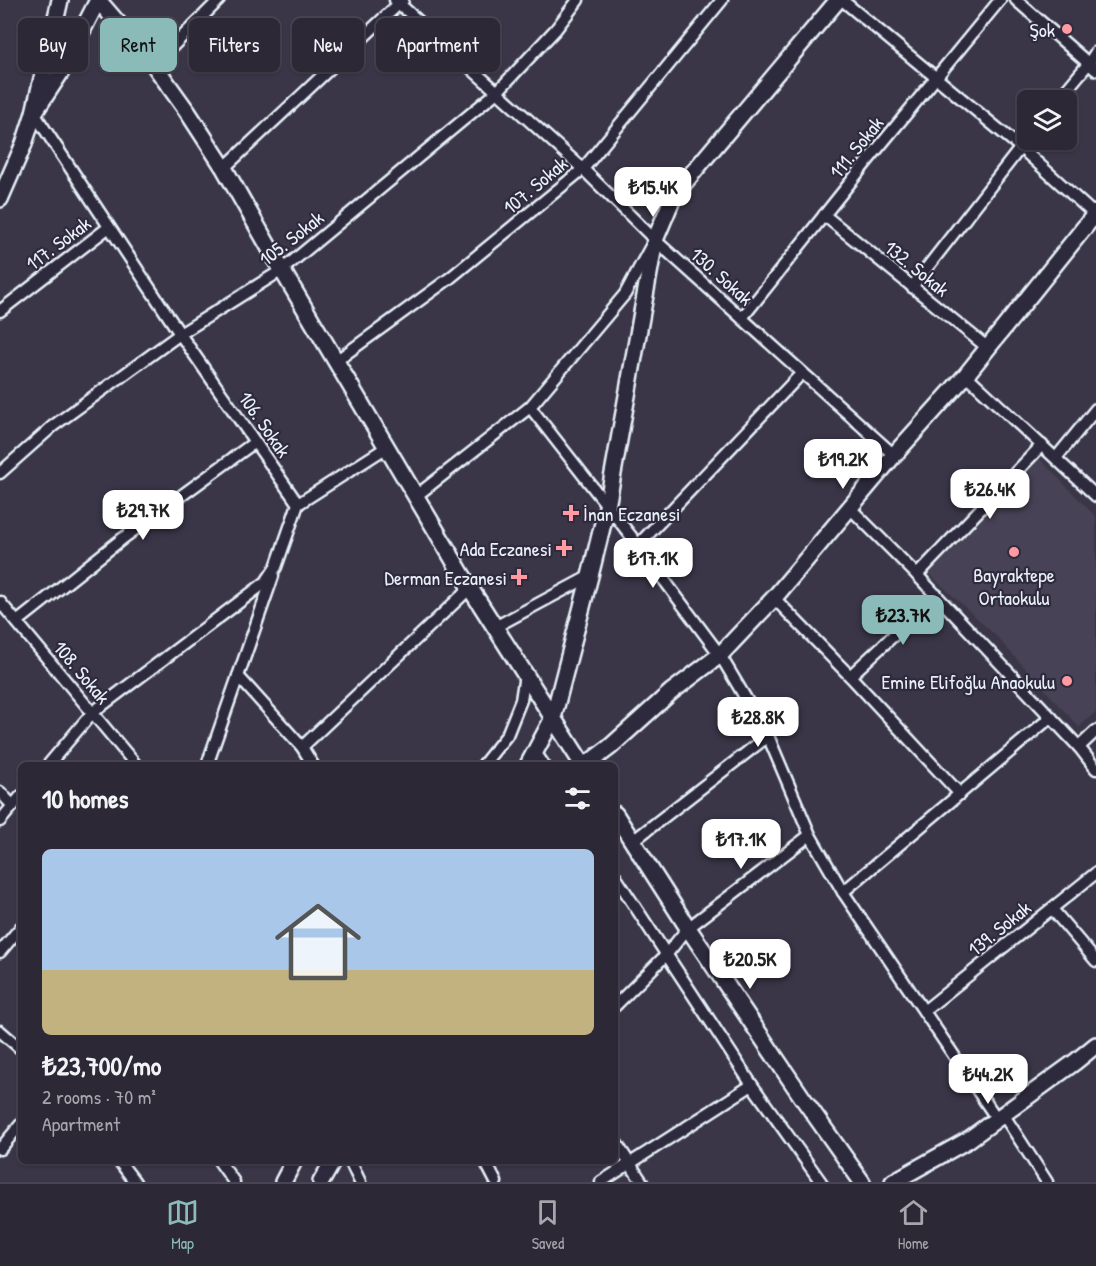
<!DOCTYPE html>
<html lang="en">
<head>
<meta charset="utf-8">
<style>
	:root { --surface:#2c2836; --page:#383442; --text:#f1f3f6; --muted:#a6a6ad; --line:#484451; --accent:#8bbbb9 }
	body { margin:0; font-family:"Patrick Hand",sans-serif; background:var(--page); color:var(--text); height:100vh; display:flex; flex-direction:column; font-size:22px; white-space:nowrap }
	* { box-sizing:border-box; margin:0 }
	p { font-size:20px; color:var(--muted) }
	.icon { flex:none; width:33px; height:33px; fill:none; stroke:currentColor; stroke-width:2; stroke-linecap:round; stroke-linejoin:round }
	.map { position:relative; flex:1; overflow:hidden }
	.sheet { position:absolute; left:18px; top:762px; width:600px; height:402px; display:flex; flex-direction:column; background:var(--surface); border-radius:9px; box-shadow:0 2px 4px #0004,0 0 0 2px var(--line) }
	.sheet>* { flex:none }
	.banner { position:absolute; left:18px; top:18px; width:600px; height:54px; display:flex; gap:12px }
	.controls { position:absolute; left:1017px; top:90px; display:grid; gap:12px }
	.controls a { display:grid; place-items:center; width:60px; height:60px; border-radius:9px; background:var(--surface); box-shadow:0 2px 4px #0004,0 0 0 2px var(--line); font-size:30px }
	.price { position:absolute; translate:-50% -51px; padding:0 14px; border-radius:12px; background:#fff; color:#222; font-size:20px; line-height:39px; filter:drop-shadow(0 2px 3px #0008) }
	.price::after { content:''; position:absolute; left:50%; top:36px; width:18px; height:14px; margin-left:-9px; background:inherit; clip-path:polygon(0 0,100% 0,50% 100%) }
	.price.current { background:var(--accent); color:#111 }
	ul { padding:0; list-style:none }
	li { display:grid; align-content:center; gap:12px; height:318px; padding:0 24px }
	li+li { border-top:2px solid var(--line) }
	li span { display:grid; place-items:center; height:186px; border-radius:9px; color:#555 }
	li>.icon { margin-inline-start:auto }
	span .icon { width:108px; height:108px; fill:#fffc; stroke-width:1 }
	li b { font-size:26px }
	h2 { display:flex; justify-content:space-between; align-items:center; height:72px; padding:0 24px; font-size:26px }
	.chip { padding:0 21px; border-radius:9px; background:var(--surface); box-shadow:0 2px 4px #0004,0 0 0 2px var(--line); font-size:21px; line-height:54px }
	.chip.current { background:var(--accent); color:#111 }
	.menu { display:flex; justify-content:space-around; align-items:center; height:84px; border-top:2px solid var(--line); background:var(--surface); font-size:16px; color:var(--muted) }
	.menu a { display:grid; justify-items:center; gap:3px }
	.menu .current { color:var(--accent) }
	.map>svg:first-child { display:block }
	.built { fill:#464354 }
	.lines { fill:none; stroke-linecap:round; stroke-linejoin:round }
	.street-casing { stroke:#e8f1f8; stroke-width:15 }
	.secondary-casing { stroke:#e8f1f8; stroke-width:20 }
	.street { stroke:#2f2a3d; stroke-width:10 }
	.secondary { stroke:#2f2a3d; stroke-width:15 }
	.poi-dot { fill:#ff9aa2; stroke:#2f2a3d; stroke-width:2 }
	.labels { text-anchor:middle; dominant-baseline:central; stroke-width:4.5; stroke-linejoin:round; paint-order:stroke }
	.poi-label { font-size:20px; fill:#e8f1f8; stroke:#2f2a3d; text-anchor:end }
	.street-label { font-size:20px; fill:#e8f1f8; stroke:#2f2a3d }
</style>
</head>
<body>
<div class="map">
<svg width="1096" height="1182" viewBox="0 0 1096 1182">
	<rect width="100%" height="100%" fill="#3a3648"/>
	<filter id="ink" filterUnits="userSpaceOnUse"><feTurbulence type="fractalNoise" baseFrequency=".0167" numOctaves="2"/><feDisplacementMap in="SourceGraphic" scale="12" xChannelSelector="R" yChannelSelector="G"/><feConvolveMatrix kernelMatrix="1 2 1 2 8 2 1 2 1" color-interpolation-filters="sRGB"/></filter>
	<g filter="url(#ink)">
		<path class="built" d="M1036 455 1096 517V712L1079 727 994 634 925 570Z"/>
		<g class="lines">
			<defs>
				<g id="street">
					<path d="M395 0 583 169 655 240 894 455"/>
					<path d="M842 0 1020 147 1096 216"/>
					<path d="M1016 0 1096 70"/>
					<path d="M154 65 219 0"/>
					<path d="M1058 100 1089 63 1096 52"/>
					<path d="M34 113 180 334 298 504 276 567 266 582 92 713 48 765"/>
					<path d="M224 168 403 0"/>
					<path d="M824 215 988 348"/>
					<path d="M912 287 1028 138"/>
					<path d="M0 311 109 227"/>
					<path d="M742 318 865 164 1000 0"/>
					<path d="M336 361 450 278 583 169 722 0"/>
					<path d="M966 375 1096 496"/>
					<path d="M530 407 638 545 720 655 768 736 810 835 843 892 997 1119"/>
					<path d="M1056 458 1096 409"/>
					<path d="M0 473 53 426 180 334 282 270 497 92 556 29 578 0"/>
					<path d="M416 496 530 407 625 294 650 248"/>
					<path d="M298 504 387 447"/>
					<path d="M850 508 917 575 1079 747 1096 769"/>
					<path d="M638 545 802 373"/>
					<path d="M917 575 1042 445"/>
					<path d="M774 598 850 676 960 794"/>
					<path d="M0 602 136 765"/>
					<path d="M17 622 122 539 255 442"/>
					<path d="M495 627 590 576"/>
					<path d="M238 676 302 747"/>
					<path d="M850 676 937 595"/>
					<path d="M1079 747 1096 731"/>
					<path d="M535 752 544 765"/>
					<path d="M207 765 273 576"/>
					<path d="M313 765 302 747 470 588"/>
					<path d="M483 765 507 735 521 700 525 675"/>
					<path d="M0 792 13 806"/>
					<path d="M0 821 21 796"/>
					<path d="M633 841 768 736"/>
					<path d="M615 876 752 1085 821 1182"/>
					<path d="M843 892 1051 717"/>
					<path d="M1052 909 1096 961"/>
					<path d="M0 952 21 927"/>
					<path d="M615 1006 666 955 688 928 810 835"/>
					<path d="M924 1011 1096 873"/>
					<path d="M0 1031 21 1049"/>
					<path d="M1003 1114 1047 1182"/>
					<path d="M615 1141 642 1182"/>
					<path d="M0 1149 21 1124"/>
					<path d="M119 1161 135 1182"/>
					<path d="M219 1161 234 1182"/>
					<path d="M350 1161 360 1182"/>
					<path d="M485 1161 496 1182"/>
					<path d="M601 1182 752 1085"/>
				</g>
				<g id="secondary">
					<path d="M34 113 61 72 98 0 154 65 187 111 224 168 282 270 470 588 583 765"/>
					<path d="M0 199 24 144 34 113 60 0"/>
					<path d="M528 765 553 718 590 576 607 507 655 240 674 195 838 0"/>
					<path d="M586 765 610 747 671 692 720 655 774 598 894 455 966 375 1096 213"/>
					<path d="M615 814 688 928 802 1097 862 1182"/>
					<path d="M283 1182 294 1161"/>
					<path d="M321 1182 333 1161"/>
					<path d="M893 1182 968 1140 1075 1062 1096 1045"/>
				</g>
			</defs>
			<use href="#street" class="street-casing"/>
			<use href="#secondary" class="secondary-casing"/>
			<use href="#street" class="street"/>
			<use href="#secondary" class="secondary"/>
		</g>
	</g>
	<g class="poi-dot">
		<circle cx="1067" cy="29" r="6"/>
		<path d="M568 504h6v6h6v6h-6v6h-6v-6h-6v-6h6z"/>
		<path d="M561 539h6v6h6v6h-6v6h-6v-6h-6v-6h6z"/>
		<circle cx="1014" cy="552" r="6"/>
		<path d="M516 568h6v6h6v6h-6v6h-6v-6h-6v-6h6z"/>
		<circle cx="1067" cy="681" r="6"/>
	</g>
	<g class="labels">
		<g class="poi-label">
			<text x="1055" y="29">Şok</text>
			<text x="583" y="513" text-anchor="start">İnan Eczanesi</text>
			<text x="552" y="548">Ada Eczanesi</text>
			<text x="1014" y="574" text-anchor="middle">Bayraktepe<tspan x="1014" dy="23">Ortaokulu</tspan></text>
			<text x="507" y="577">Derman Eczanesi</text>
			<text x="1055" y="681">Emine Elifoğlu Anaokulu</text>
		</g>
		<g class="street-label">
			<text transform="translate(856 147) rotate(-51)">111. Sokak</text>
			<text transform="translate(535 185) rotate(-40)">107. Sokak</text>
			<text transform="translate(291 238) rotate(-38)">105. Sokak</text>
			<text transform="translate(58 243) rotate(-37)">117. Sokak</text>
			<text transform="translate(917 268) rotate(39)">132. Sokak</text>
			<text transform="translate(722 276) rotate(42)">130. Sokak</text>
			<text transform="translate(265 424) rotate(55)">106. Sokak</text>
			<text transform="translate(82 672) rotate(50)">108. Sokak</text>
			<text transform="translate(999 928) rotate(-39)">139. Sokak</text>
		</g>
	</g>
</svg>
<div class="controls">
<a><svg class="icon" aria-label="layers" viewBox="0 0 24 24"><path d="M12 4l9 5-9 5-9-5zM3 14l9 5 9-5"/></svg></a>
</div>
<b class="price" style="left:653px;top:218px">₺15.4K</b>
<b class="price" style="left:843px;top:490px">₺19.2K</b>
<b class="price" style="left:990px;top:520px">₺26.4K</b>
<b class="price" style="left:143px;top:541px">₺29.7K</b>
<b class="price" style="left:653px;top:589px">₺17.1K</b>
<b class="price current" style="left:903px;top:646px">₺23.7K</b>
<b class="price" style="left:758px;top:748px">₺28.8K</b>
<b class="price" style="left:741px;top:870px">₺17.1K</b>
<b class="price" style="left:750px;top:990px">₺20.5K</b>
<b class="price" style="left:988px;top:1105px">₺44.2K</b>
<div class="banner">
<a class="chip">Buy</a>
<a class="chip current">Rent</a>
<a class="chip">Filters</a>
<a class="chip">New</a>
<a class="chip">Apartment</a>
</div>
<section class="sheet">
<h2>10 homes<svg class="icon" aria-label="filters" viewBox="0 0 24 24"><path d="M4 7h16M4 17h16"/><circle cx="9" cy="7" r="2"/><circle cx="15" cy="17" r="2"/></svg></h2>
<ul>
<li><span style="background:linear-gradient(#a9c7e8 65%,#c2b280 0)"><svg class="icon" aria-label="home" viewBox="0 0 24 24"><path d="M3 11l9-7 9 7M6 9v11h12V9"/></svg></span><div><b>₺23,700/mo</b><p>2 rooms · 70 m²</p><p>Apartment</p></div></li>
</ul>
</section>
</div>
<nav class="menu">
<a class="current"><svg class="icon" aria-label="map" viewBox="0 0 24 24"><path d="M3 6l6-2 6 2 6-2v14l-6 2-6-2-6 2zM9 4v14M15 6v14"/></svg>Map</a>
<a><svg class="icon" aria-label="saved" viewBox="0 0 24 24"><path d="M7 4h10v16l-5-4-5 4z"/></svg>Saved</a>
<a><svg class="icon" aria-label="home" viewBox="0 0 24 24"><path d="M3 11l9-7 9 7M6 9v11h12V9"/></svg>Home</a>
</nav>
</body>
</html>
